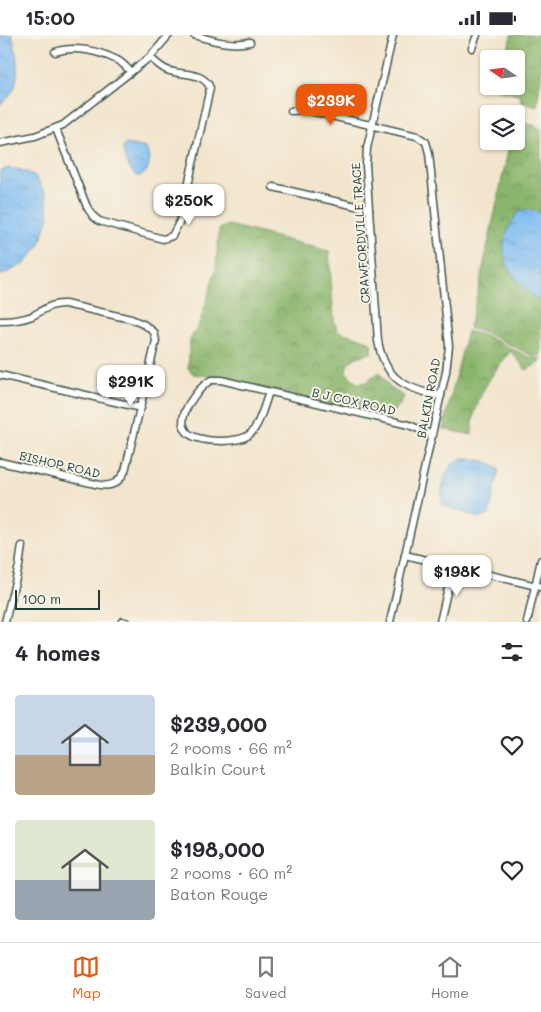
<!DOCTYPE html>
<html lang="en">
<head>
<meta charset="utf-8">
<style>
	:root { --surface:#fff; --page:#f2f2f3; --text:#2b2b33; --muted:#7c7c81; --line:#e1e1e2; --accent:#ea580c }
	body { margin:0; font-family:Mali,sans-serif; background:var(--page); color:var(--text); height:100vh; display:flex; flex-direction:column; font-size:19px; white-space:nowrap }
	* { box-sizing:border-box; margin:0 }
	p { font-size:16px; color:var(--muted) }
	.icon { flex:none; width:28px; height:28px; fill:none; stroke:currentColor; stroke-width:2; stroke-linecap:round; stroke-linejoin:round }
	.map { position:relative; height:587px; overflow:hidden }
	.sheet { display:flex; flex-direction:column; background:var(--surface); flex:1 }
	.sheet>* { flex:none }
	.needle { width:32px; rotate:283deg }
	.controls { position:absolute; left:480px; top:15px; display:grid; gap:10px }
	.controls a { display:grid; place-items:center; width:45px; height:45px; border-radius:5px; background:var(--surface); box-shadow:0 1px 4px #0004; font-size:25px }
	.scale { position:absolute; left:15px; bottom:12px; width:85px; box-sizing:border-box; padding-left:5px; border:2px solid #1f3d34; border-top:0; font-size:14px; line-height:18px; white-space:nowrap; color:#1f3d34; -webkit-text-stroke:4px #f7f3e8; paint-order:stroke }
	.price { position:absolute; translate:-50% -42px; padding:0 11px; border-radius:10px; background:#fff; color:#222; font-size:16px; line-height:32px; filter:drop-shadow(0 1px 2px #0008) }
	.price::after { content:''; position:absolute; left:50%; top:30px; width:15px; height:11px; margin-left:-8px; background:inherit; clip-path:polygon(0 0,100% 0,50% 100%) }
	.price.current { background:var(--accent); color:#fff }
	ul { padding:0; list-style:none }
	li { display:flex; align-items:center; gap:15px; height:125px; padding:0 15px }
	li span { display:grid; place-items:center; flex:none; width:140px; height:100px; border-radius:5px; color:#555 }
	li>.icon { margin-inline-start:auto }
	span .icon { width:60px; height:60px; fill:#fffc; stroke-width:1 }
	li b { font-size:21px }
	h2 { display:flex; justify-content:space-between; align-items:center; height:60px; padding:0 15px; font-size:21px }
	.status { display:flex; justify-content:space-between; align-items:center; height:35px; padding:0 25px; background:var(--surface); direction:ltr }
	.status svg { height:14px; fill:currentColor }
	.tabs { display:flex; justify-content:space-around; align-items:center; height:70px; border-top:1px solid var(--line); background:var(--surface); font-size:14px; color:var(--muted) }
	.tabs a { display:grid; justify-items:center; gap:2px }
	.tabs .current { color:var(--accent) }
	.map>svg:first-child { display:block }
	.forest { fill:url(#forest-crowns); stroke:#547950 }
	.water { fill:url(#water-ripples); stroke:#507d94 }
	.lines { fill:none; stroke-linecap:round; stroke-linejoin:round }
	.minor-casing { stroke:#3f564b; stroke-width:9 }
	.minor { stroke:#fff; stroke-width:6 }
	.labels { text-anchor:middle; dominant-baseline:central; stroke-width:4; stroke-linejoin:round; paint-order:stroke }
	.street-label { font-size:12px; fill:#1f3d34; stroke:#f7f3e8 }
</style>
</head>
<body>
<div class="status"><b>15:00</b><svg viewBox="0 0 49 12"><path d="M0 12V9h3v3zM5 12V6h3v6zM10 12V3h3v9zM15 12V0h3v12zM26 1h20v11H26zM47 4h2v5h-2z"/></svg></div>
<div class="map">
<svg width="541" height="587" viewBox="0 0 541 587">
	<defs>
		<pattern id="forest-crowns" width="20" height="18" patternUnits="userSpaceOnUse" patternTransform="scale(1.25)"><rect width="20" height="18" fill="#8ab56c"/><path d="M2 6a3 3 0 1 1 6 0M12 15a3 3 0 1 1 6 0" fill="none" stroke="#70945a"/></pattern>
		<pattern id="water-ripples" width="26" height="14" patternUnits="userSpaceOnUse" patternTransform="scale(1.25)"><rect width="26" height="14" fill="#80bdf3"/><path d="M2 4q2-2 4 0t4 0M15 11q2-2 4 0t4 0" fill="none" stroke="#689bc6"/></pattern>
	</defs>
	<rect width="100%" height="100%" fill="#f7f3e8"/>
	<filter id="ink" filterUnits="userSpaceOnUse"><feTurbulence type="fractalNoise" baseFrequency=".02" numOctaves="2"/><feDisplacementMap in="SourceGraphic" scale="10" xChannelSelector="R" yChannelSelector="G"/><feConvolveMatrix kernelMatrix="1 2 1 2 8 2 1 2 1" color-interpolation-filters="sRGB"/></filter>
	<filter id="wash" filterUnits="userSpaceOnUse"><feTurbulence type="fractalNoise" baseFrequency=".0096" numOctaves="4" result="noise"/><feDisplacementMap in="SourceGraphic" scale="20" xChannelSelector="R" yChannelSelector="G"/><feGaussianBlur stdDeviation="1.12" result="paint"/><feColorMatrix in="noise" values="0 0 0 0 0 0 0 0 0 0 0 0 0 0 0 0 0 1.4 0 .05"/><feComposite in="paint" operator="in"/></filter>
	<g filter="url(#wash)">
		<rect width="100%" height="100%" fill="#f3e5cd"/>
		<g class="forest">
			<path d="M511 0H541V42L537 71 520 67 521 63 519 60 499 56 500 51H516V24H506Z"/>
			<path d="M522 88 534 90 541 94V320L533 321 488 299 469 293 478 256 510 106H516V91Z"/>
			<path d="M229 190 329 216 334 285 338 296C348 300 366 303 373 310L371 318C361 321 346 323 346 337L357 348 367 347 379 337 390 353 404 361C401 371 395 374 389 382L216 342 193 339 188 333 190 305 201 285 216 233 219 194Z"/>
			<path d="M467 296 486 301 531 323H541V327L526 335 511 316C490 340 472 368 472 400L443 394Z"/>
		</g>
		<g class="water">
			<path d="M0 0H12C16 15 20 36 15 51 12 59 6 64 0 70Z"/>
			<path d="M126 109 146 113C151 124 151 141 136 141 130 136 122 120 123 113Z"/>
			<path d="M9 133 22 135 35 141 46 159 49 182 39 211 24 229 0 241V136Z"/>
			<path d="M530 175 541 178V265C522 256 502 232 504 210 505 197 512 188 518 177Z"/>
			<path d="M464 424C477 424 490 425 499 435L489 480 480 483 476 482 443 470C438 459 445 433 456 426 458 425 461 425 464 424Z"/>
		</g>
	</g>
	<g filter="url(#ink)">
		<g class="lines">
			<defs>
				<g id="minor">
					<path d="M194 0C214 6 230 11 250 7"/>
					<path d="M393 0 367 113 366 130 378 306C385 345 406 354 441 361"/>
					<path d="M472 13 477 0"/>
					<path d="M55 17C74 10 99 16 117 25 122 27 127 33 131 37"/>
					<path d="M291 76 306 75 417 101 426 107 429 118 449 311 446 337 390 587"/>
					<path d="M56 94 87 172 93 181 99 186 163 204 172 201 180 186 210 53C204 36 181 41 167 35 160 32 155 27 150 22"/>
					<path d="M0 108 35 101 63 90 150 22 169 0"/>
					<path d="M273 152 369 174"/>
					<path d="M0 286C10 286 22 285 32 281 44 275 51 268 65 269L131 284 145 290 154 297 156 306 125 436C119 447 113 452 100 450L0 427"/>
					<path d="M0 340 141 373"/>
					<path d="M269 357C265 368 259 392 250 399 239 409 197 408 187 397 174 382 198 353 211 345H221L409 390 433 400"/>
					<path d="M405 520 541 552"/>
					<path d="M122 586 126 587"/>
					<path d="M5 587 19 531 22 511"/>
					<path d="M440 587 453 531"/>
					<path d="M527 587 541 525"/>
				</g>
			</defs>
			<use href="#minor" class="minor-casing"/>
			<use href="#minor" class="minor"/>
		</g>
	</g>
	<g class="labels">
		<g class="street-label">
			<text transform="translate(360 198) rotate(-94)">CRAWFORDVILLE TRACE</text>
			<text transform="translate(428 363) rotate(-79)">BALKIN ROAD</text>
			<text transform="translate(354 366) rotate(13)">B J COX ROAD</text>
			<text transform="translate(60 429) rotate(13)">BISHOP ROAD</text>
		</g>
	</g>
</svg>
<div class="controls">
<a><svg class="needle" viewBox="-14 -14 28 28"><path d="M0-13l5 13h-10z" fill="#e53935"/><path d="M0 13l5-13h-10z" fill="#7c7c81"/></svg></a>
<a><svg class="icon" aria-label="layers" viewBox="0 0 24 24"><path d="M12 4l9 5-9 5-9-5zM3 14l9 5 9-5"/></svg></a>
</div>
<div class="scale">100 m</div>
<b class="price current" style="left:331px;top:91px">$239K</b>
<b class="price" style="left:189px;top:191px">$250K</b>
<b class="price" style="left:131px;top:372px">$291K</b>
<b class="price" style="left:457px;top:562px">$198K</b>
</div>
<section class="sheet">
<h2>4 homes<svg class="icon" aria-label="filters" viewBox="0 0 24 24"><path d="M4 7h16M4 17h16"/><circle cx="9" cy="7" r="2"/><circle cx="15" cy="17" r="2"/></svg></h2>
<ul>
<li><span style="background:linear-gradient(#c9d6e8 60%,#b9a48a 0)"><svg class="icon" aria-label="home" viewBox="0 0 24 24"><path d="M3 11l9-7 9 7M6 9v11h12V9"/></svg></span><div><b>$239,000</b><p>2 rooms · 66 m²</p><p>Balkin Court</p></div><svg class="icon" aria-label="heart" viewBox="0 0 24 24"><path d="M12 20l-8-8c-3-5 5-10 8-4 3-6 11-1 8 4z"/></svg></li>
<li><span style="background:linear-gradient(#dfe7d0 60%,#9aa5b1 0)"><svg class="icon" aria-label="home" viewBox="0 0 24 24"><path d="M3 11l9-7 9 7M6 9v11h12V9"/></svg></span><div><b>$198,000</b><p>2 rooms · 60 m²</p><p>Baton Rouge</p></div><svg class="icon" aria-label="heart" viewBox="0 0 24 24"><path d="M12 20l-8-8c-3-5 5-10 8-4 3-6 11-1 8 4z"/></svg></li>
</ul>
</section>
<nav class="tabs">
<a class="current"><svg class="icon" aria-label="map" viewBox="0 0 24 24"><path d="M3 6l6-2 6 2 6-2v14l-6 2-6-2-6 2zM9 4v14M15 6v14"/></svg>Map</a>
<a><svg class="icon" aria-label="saved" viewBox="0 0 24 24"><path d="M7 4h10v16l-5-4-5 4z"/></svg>Saved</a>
<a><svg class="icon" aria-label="home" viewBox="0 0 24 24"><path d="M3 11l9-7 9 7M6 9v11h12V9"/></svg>Home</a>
</nav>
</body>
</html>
